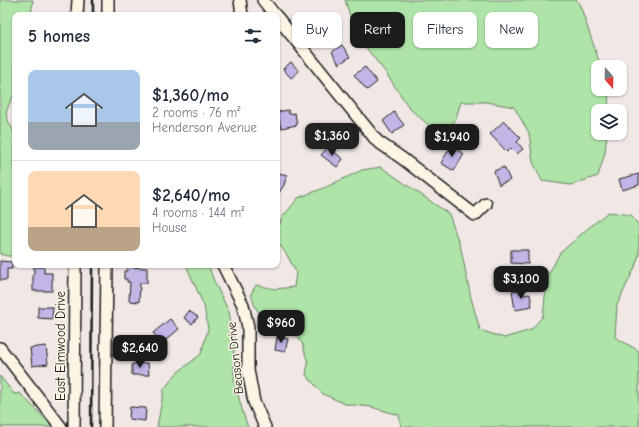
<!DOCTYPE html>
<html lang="en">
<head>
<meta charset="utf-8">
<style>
	:root { --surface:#fff; --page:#f6f6f7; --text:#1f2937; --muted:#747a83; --line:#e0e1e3; --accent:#1c1c1c }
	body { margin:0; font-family:"Comic Neue",sans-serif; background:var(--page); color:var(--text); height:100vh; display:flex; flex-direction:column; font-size:15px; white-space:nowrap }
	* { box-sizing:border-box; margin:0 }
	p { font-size:13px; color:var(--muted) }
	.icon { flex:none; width:22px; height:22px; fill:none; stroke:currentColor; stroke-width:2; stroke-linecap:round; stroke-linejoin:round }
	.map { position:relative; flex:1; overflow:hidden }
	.sheet { position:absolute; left:12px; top:12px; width:268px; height:256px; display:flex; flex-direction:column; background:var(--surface); border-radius:8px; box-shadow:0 1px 3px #0004 }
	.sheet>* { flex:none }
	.hud { position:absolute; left:292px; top:12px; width:287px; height:36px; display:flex; gap:8px }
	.needle { width:26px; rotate:160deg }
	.buttons { position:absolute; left:591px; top:60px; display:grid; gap:8px }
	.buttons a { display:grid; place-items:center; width:36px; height:36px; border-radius:8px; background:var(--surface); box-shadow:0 1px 3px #0004; font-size:20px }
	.price { position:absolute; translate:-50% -34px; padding:0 9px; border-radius:8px; background:var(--accent); color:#fff; font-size:13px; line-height:26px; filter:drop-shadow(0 1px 2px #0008) }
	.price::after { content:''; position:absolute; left:50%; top:24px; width:12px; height:9px; margin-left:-6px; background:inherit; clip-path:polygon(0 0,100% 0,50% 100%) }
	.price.current { background:#222; color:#fff }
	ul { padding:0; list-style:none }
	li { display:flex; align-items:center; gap:12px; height:100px; padding:0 16px }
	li+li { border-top:1px solid var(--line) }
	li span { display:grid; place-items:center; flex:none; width:112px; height:80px; border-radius:8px; color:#555 }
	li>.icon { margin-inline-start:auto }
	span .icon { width:48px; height:48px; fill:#fffc; stroke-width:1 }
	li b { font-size:17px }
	h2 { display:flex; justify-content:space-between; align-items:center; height:48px; padding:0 16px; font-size:17px }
	.pill { padding:0 14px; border-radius:8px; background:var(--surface); box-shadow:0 1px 3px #0004; font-size:14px; line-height:36px }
	.pill.current { background:var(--accent); color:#fff }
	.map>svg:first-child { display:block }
	.green { fill:#aee4a7; stroke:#658062 }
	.building { fill:#c3b6e7; stroke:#1c1c1c }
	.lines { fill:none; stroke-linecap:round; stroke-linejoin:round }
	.street-casing { stroke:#1c1c1c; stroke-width:14 }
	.street { stroke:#fcf5e5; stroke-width:11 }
	.rail { stroke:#1c1c1c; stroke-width:2.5 }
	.labels { text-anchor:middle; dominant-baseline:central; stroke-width:3; stroke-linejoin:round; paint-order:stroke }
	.street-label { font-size:13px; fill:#1c1c1c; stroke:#fcf5e5 }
</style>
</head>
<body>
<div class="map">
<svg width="639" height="427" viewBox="0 0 639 427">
	<rect width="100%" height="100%" fill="#f1e8e5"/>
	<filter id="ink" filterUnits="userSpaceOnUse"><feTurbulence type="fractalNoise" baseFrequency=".025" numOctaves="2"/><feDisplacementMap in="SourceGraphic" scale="8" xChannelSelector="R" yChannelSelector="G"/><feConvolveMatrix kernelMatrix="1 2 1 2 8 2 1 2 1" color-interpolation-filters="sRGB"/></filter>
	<g filter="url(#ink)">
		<g class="green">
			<path d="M0 0H33L31 15H15V93L10 102 6 113 9 123 15 133V145L13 165 15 172V256H8L0 254Z"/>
			<path d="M345 0H577L581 8 601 67H598V89H609L608 111H598V133H607L605 153 598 176 571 185 542 181 533 162 529 133 514 107 487 102H461L455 121 439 134 410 109 386 73 356 35Z"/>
			<path d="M381 167 449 214 461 249 471 298 480 330 504 338 531 330 543 316 547 277 560 253 586 230 608 212 631 215 639 226V255L635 267 617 305 615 337 639 351V427H401L399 415 371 407 345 404 323 394 306 375 308 363 302 343 291 329 264 319 255 307 251 294 256 285 275 289 294 287 296 272 287 255 277 241V231L282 218 298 198 326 187 362 170Z"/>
			<path d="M186 265H208L214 281 229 312 234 337V380L243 413 248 427H157L164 389 177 373 201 354 208 329 204 306Z"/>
			<path d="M0 376 14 394 20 393 53 427H0Z"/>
		</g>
		<g class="building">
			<path d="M342 45 350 57 339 64 332 52Z"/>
			<path d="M291 62 299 71 291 78 283 69Z"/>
			<path d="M365 67 377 82 367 90 354 75Z"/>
			<path d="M288 110 289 114 295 113 297 125 281 128 278 112Z"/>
			<path d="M394 112 404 125 392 134 383 121Z"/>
			<path d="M504 121 521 138 517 142 523 149 517 154 511 148 507 152 490 134Z"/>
			<path d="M451 146 464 154 454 171 441 163Z"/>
			<path d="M328 147 343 159 337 167 321 155Z"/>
			<path d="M504 167 510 180 499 185 494 171Z"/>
			<path d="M279 173 287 175 284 185 277 196V181Z"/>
			<path d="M639 174V185L622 190 619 179Z"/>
			<path d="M511 250H528V264L511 263Z"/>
			<path d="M0 261 12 262V269H7V280H0Z"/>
			<path d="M34 267H44V273H52V291H33V274H34Z"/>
			<path d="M127 267 147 268V283H140L139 302 129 301 130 282H127V279H124V271H127Z"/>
			<path d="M523 289 524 295 530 294 532 306 526 307V308L515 310 512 291Z"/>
			<path d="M38 307H53L52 319 38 318Z"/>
			<path d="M189 311 198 317 192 324 184 318Z"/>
			<path d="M170 319 179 329 166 340 165 355 154 354 155 345H164L153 333Z"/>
			<path d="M277 337 288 339 285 352 275 350Z"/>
			<path d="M46 346 48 364 32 366 30 348Z"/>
			<path d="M148 363 149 375H132V364Z"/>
			<path d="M130 407 146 408 145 421 129 419Z"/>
		</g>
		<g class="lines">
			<defs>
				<g id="street">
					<path d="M240 0 242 15"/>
					<path d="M263 0 275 15"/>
					<path d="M77 15 78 0"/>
					<path d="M108 15V0"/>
					<path d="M277 17 377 141 403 159 475 215 486 204"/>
					<path d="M223 265 243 305 248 327V370L254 402 265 427"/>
					<path d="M0 348 61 427"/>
					<path d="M74 427 75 265"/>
					<path d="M105 427 107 265"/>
				</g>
			</defs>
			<use href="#street" class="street-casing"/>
			<use href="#street" class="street"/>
			<g class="rail">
				<path d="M93 15V0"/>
				<path d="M91 427 92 265"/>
			</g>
		</g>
	</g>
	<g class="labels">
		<g class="street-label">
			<text transform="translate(60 346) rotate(-90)">East Elmwood Drive</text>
			<text transform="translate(235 358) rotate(-96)">Beason Drive</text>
		</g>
	</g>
</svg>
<div class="buttons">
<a><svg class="needle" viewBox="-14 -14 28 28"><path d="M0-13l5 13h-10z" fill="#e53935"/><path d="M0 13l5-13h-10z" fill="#747a83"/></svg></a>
<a><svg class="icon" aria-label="layers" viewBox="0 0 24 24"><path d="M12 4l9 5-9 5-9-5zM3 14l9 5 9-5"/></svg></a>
</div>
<b class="price current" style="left:332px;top:157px">$1,360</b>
<b class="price" style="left:452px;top:158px">$1,940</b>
<b class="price" style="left:521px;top:300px">$3,100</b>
<b class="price" style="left:281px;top:344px">$960</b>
<b class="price" style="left:140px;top:369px">$2,640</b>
<div class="hud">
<a class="pill">Buy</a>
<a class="pill current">Rent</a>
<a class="pill">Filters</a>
<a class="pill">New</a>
</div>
<section class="sheet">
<h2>5 homes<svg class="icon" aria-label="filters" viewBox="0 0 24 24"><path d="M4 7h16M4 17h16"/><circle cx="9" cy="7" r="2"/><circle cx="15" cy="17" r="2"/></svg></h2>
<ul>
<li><span style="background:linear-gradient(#a9c7e8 65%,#9aa5b1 0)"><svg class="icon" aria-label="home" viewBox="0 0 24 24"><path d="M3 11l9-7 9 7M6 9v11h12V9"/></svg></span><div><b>$1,360/mo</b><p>2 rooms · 76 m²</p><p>Henderson Avenue</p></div></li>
<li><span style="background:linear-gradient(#ffd9b3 70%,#b9a48a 0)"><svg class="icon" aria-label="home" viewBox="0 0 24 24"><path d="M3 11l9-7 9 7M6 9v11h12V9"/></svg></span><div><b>$2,640/mo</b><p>4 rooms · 144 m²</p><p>House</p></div></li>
</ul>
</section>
</div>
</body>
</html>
